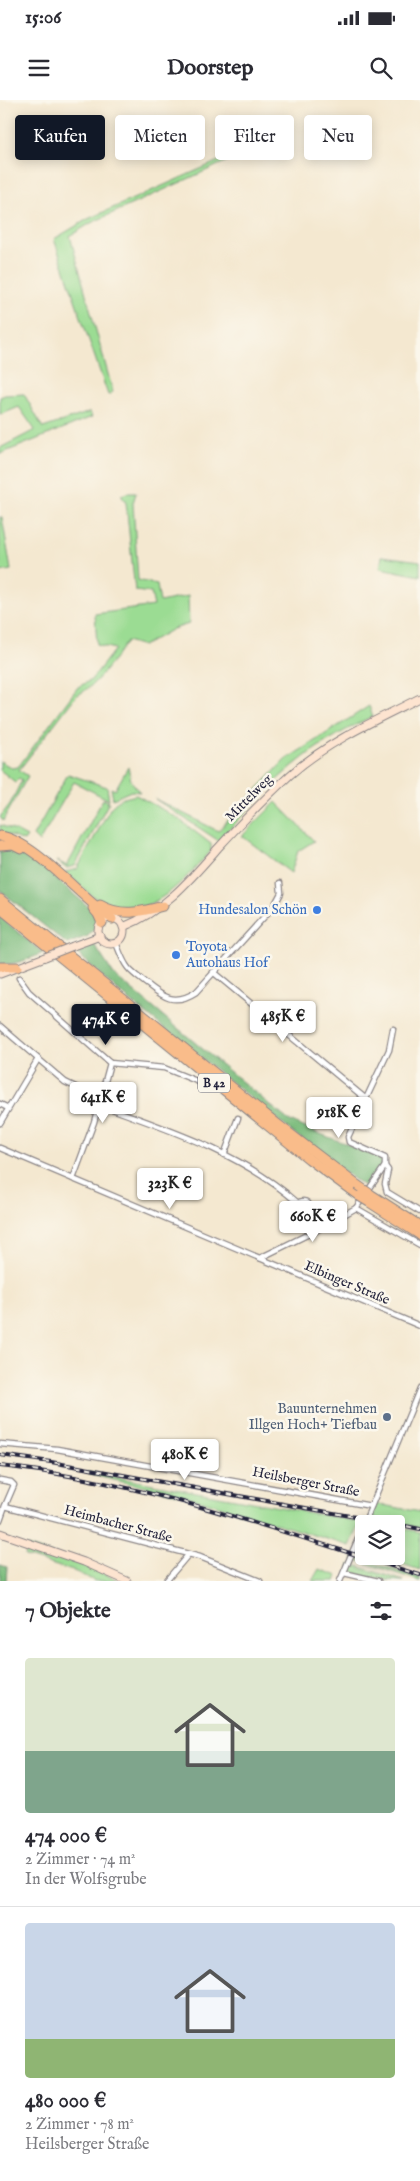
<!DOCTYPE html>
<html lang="de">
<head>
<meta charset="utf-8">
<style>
	:root { --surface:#fff; --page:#f7f7f7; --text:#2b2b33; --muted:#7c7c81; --line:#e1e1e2; --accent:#111827 }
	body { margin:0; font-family:"IM FELL English",serif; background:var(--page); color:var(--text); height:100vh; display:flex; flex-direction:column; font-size:19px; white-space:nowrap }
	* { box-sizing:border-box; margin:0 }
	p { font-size:16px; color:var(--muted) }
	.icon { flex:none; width:28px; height:28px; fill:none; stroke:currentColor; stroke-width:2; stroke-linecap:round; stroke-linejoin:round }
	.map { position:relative; height:1481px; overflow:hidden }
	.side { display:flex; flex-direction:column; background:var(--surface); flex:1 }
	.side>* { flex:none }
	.hud { position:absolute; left:15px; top:15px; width:390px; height:45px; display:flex; gap:10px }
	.fabs { position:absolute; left:355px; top:1415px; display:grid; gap:10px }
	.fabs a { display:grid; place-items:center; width:50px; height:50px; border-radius:5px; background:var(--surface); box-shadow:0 2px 12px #0003; font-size:25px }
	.price { position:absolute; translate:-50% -42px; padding:0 11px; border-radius:5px; background:#fff; color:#222; font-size:16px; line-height:32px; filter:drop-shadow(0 1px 2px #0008) }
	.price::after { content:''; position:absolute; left:50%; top:30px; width:15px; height:11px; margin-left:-8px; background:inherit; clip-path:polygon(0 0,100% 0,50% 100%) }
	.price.current { background:var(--accent); color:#fff }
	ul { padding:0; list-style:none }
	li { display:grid; align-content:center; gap:10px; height:265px; padding:0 25px }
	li+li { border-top:1px solid var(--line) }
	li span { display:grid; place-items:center; height:155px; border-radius:5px; color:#555 }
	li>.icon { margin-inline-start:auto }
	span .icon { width:90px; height:90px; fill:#fffc; stroke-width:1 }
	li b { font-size:21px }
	h2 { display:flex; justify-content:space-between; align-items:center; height:60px; padding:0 25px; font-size:21px }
	.tag { padding:0 18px; border-radius:5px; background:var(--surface); box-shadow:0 2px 12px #0003; font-size:18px; line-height:45px }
	.tag.current { background:var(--accent); color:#fff }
	.status { display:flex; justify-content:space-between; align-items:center; height:35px; padding:0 25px; background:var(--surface); direction:ltr }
	.status svg { height:14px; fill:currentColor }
	header { display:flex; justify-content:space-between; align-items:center; height:65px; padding:0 25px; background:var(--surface); font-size:22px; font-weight:700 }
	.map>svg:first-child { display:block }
	.green { fill:#9bdc93; stroke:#5e7f67 }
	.forest { fill:#7cbc7d; stroke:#4f6f5c }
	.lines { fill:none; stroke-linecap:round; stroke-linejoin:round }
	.street-casing { stroke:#8b8586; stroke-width:7 }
	.secondary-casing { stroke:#8b8586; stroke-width:9 }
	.highway-casing { stroke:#8b8586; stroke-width:11 }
	.street { stroke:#fff; stroke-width:4.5 }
	.secondary { stroke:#fde4d0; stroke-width:7 }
	.highway { stroke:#f9bc8a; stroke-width:9 }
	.rail-casing { stroke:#22223b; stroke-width:4 }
	.rail { stroke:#fbf7ec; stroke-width:2; stroke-dasharray:5.5; stroke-linecap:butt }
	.secondary-bridge-casing { stroke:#8b8586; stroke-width:9; stroke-linecap:butt }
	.highway-bridge-casing { stroke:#8b8586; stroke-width:11; stroke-linecap:butt }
	.secondary-bridge { stroke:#fde4d0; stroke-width:7 }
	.highway-bridge { stroke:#f9bc8a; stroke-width:9 }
	.shop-dot { fill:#3f7fe0; stroke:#fbf7ec; stroke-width:2 }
	.service-dot { fill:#5c6f8a; stroke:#fbf7ec; stroke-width:2 }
	.labels { text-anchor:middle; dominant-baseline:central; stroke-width:5; stroke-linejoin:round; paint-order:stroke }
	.shield { fill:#fbf7ec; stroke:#636270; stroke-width:1 }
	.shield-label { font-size:12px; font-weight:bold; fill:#22223b }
	.street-label { font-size:14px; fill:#22223b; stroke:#fbf7ec }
	.shop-label { font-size:14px; fill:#366cbe; stroke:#fbf7ec; text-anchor:end }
	.service-label { font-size:14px; fill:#4e5e75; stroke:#fbf7ec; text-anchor:end }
</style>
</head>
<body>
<div class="status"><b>15:06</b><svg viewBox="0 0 49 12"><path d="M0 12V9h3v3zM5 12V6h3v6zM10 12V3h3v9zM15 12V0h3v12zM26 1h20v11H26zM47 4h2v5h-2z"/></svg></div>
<header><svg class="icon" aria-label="menu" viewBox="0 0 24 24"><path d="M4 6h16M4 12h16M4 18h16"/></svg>Doorstep<svg class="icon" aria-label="search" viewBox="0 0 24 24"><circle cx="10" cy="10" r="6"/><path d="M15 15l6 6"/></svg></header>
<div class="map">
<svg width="420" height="1481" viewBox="0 0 420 1481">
	<rect width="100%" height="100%" fill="#fbf7ec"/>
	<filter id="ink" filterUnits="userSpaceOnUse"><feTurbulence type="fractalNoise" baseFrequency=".02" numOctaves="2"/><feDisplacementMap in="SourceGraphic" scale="10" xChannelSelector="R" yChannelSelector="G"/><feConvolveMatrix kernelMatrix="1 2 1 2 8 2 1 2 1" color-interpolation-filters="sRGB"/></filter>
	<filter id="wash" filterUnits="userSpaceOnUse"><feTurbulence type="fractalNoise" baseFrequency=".0096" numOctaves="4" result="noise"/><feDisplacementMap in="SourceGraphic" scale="20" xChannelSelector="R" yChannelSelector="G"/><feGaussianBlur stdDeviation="1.12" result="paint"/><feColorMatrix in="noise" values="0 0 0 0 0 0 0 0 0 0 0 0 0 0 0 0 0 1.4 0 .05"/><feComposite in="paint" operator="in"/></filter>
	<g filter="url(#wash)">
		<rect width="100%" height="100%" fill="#f4e8d0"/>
		<g class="green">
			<path d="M243 50 245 53 91 123 70 136 113 292 108 295 54 139 88 119Z"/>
			<path d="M24 294 43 328 90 312 92 317 0 354V348L35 330 19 307 0 315V297L5 295Z"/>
			<path d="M127 393H136L133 403 138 480 157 485 160 502 188 496 189 524 173 529 143 546 127 541C112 561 98 585 76 596L19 670 28 676 3 721 0 717 10 704 22 680 19 678 15 682 0 670V661L12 668 18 667 78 587 91 580 115 549 97 545 95 514 154 506 151 493 135 491 126 403 121 395Z"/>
			<path d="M0 417H2L11 470 0 472Z"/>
			<path d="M382 456 420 461V476L380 468Z"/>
			<path d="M369 606 373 616C349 628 325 641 304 657 272 681 246 712 219 741L155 699 218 731 285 660Z"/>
			<path d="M128 667 131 681 140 692 131 691 113 699 111 688 115 690Z"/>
			<path d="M68 674 107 687 109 700 74 682 39 742 33 736Z"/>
			<path d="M136 695 176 717 211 744V751C184 780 146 827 101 802 88 794 77 782 65 772L77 769 111 707 120 699Z"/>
			<path d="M103 699 109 702 75 766 66 768 57 761 67 766Z"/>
			<path d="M276 702 314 741 298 751 291 773 242 736Z"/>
			<path d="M0 725 16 731 27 737 24 741 0 732Z"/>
			<path d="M87 1372 361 1422 350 1446 186 1396 87 1374Z"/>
			<path d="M377 1404 420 1412V1428L370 1417Z"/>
			<path d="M396 1427 420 1432V1470L378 1456H396Z"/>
			<path d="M27 1446 83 1465 120 1481H95L76 1472 25 1456Z"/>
			<path d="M354 1457 420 1478V1481L353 1459Z"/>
			<path d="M350 1464 404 1481C391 1481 358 1478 349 1468Z"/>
			<path d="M319 1469 338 1476 336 1481H312Z"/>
		</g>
		<g class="forest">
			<path d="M11 748 22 751 33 759 90 808 98 822 95 829 88 836 67 844 2 792 0 789V750Z"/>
			<path d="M0 817 43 853C29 859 16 865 0 864Z"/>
			<path d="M93 843 114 875 288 1020C318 1035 351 1044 382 1058L384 1065 368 1089 322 1056 117 890 75 851Z"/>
			<path d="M0 1465 7 1467 6 1481H0Z"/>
		</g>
	</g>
	<g filter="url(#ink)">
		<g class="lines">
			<defs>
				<g id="street">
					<path d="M116 843C119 850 122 859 126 865 130 872 137 876 143 881 162 896 173 907 196 892L274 806 281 793 280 783"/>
					<path d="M213 872 366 999"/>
					<path d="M19 878 29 892 110 963 164 968 204 984"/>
					<path d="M0 926 65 982 100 999"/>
					<path d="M393 929 389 950 348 1037 349 1042 385 1058V1066L388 1070 385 1084 387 1092 420 1112"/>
					<path d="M0 1004 8 1008"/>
					<path d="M98 1004C167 1029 242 1053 298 1103"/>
					<path d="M0 1023 38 959"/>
					<path d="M0 1048 420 1226"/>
					<path d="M224 1055 238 1018"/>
					<path d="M73 1079 94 1022 110 963"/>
					<circle cx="303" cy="1108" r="7"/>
					<path d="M356 1108 420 1145"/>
					<path d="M260 1158 317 1130 356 1108 385 1066"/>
					<path d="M0 1344 57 1349 371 1406"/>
					<path d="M0 1380 11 1382 14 1385 5 1406 200 1457 260 1481"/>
					<path d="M0 1420 5 1406"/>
					<path d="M364 1424 420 1288"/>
					<path d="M344 1473 378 1481"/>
					<path d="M166 1481 188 1455"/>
					<path d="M340 1481 364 1425"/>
				</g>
				<g id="secondary">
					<circle cx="111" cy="831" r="13"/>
					<path d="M123 827C164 811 190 780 218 748 241 723 265 698 290 675 327 642 376 620 420 598"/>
					<path d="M73 846 100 836"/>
					<path d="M0 874 45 857"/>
					<path d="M0 1433 84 1462 127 1481"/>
				</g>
				<g id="highway">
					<path d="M0 736C34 741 81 798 112 819"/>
					<path d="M0 746 13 745 21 749"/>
					<path d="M0 799 276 1023 357 1085"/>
					<path d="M100 805C121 817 141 812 163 806"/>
					<path d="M0 808 309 1059 359 1096"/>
					<path d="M93 808 98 814 102 823"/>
					<path d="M0 867H17"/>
					<path d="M370 1094 420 1126"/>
					<path d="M369 1102 420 1135"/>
				</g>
			</defs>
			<use href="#street" class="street-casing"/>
			<use href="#secondary" class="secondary-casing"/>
			<use href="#highway" class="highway-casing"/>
			<use href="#street" class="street"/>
			<use href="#secondary" class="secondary"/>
			<use href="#highway" class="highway"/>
			<defs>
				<g id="rail">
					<path d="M0 1355 51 1362 394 1424"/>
					<path d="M0 1366C144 1381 283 1433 420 1475"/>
					<path d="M396 1424 420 1429"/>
				</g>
			</defs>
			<use href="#rail" class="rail-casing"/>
			<use href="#rail" class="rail"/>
			<defs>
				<path id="secondary-bridge" d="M45 857 73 846"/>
				<g id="highway-bridge">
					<path d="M357 1085 370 1094"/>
					<path d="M359 1096 369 1102"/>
				</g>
			</defs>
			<use href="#secondary-bridge" class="secondary-bridge-casing"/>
			<use href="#highway-bridge" class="highway-bridge-casing"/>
			<use href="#secondary-bridge" class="secondary-bridge"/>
			<use href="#highway-bridge" class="highway-bridge"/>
		</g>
	</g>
	<g class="shop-dot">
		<circle cx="317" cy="810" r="5"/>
		<circle cx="176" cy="855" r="5"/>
	</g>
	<circle class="service-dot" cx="387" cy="1317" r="5"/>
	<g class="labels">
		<rect class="shield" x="198" y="973.5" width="32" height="19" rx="4"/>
		<g class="shield-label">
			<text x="214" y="983">B 42</text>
		</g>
		<g class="street-label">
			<text transform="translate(249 698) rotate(-45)">Mittelweg</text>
			<text transform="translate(347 1183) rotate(23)">Elbinger Straße</text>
			<text transform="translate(306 1382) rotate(11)">Heilsberger Straße</text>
			<text transform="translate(118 1424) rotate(15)">Heimbacher Straße</text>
		</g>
		<g class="shop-label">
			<text x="307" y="810">Hundesalon Schön</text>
			<text x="186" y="847" text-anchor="start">Toyota<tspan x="186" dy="16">Autohaus Hof</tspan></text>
		</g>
		<g class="service-label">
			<text x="377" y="1309">Bauunternehmen<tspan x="377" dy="16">Illgen Hoch+ Tiefbau</tspan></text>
		</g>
	</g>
</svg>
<div class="fabs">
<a><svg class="icon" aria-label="layers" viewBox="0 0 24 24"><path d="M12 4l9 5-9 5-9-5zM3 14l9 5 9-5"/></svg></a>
</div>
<b class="price" style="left:283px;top:943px">485K €</b>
<b class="price current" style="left:106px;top:946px">474K €</b>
<b class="price" style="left:103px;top:1024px">641K €</b>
<b class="price" style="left:339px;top:1039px">918K €</b>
<b class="price" style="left:170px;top:1110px">323K €</b>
<b class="price" style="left:313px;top:1143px">660K €</b>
<b class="price" style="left:185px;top:1381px">480K €</b>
<div class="hud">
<a class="tag current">Kaufen</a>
<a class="tag">Mieten</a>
<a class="tag">Filter</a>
<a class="tag">Neu</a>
</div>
</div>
<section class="side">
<h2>7 Objekte<svg class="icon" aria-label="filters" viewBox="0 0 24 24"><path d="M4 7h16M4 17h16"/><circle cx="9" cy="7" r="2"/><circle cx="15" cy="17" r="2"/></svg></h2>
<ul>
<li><span style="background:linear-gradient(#dfe7d0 60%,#7fa58c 0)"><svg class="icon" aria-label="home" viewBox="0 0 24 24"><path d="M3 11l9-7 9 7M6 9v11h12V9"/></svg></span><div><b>474 000 €</b><p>2 Zimmer · 74 m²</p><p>In der Wolfsgrube</p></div></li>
<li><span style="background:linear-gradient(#c9d6e8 75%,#8fb573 0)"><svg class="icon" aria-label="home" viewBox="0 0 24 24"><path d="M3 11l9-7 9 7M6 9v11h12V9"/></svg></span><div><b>480 000 €</b><p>2 Zimmer · 78 m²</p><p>Heilsberger Straße</p></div></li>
</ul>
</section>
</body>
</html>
